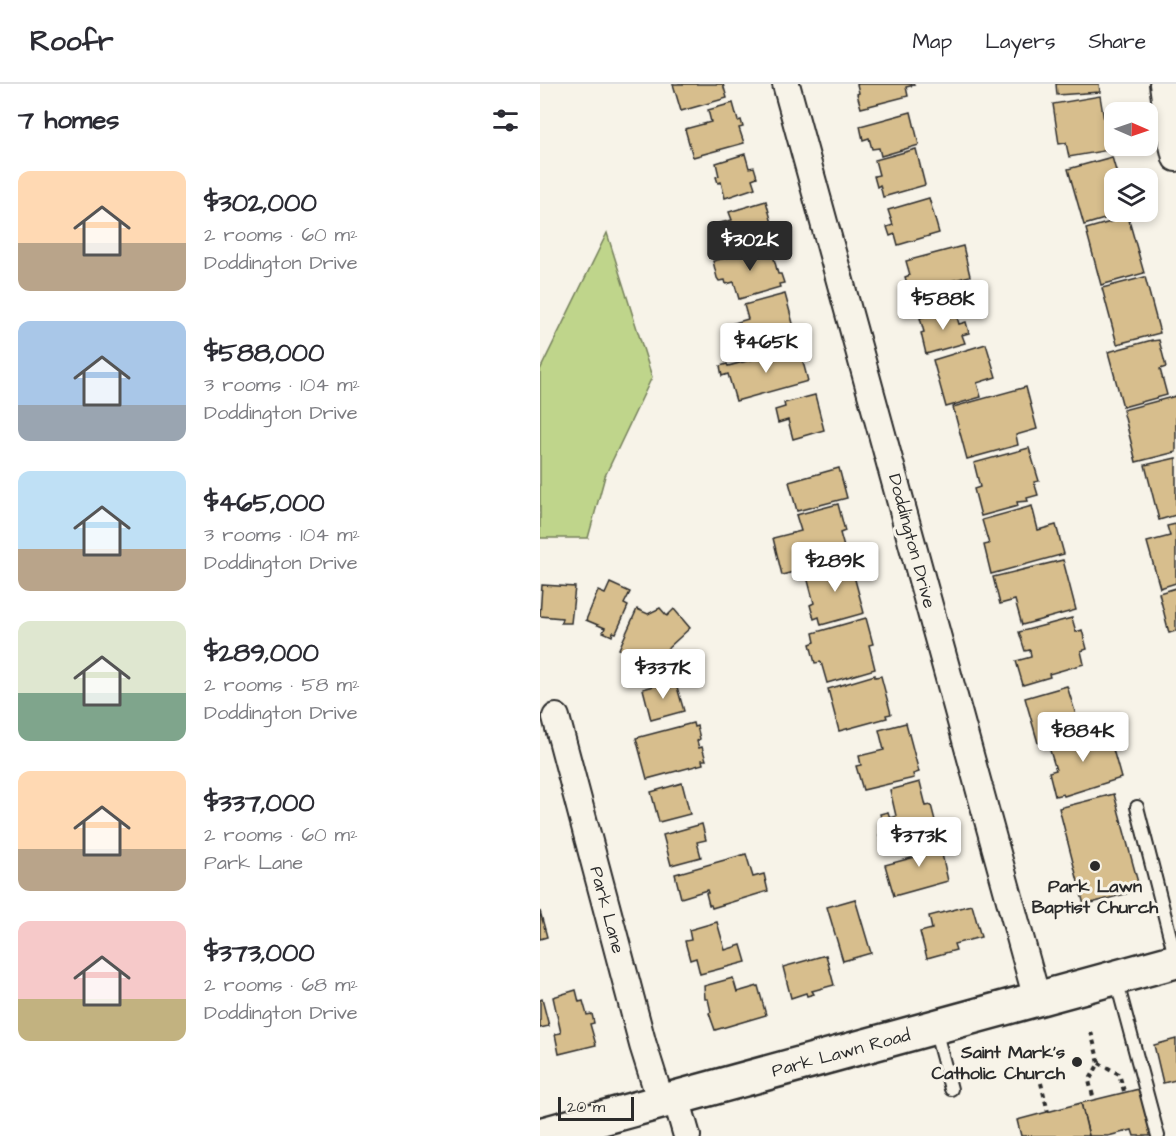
<!DOCTYPE html>
<html lang="en">
<head>
<meta charset="utf-8">
<style>
	:root { --surface:#fff; --page:#f2f2f3; --text:#2b2b33; --muted:#7c7c81; --line:#e1e1e2; --accent:#2b2b2b }
	body { margin:0; font-family:"Architects Daughter",sans-serif; background:var(--page); color:var(--text); height:100vh; display:flex; flex-direction:column; font-size:22px; white-space:nowrap }
	* { box-sizing:border-box; margin:0 }
	p { font-size:20px; color:var(--muted) }
	.icon { flex:none; width:33px; height:33px; fill:none; stroke:currentColor; stroke-width:2; stroke-linecap:round; stroke-linejoin:round }
	.map { position:relative; flex:1; overflow:hidden }
	.panel { display:flex; flex-direction:column; background:var(--surface); width:540px }
	.panel>* { flex:none }
	.needle { width:39px; rotate:92deg }
	.controls { position:absolute; left:564px; top:18px; display:grid; gap:12px }
	.controls a { display:grid; place-items:center; width:54px; height:54px; border-radius:12px; background:var(--surface); box-shadow:0 3px 9px #0003; font-size:30px }
	.scale { position:absolute; left:18px; bottom:15px; width:76px; box-sizing:border-box; padding-left:6px; border:3px solid #2b2b2b; border-top:0; font-size:16px; line-height:21px; white-space:nowrap; color:#2b2b2b; -webkit-text-stroke:4px #f7f3e8; paint-order:stroke }
	.price { position:absolute; translate:-50% -51px; padding:0 14px; border-radius:6px; background:#fff; color:#222; font-size:20px; line-height:39px; filter:drop-shadow(0 2px 3px #0008) }
	.price::after { content:''; position:absolute; left:50%; top:36px; width:18px; height:14px; margin-left:-9px; background:inherit; clip-path:polygon(0 0,100% 0,50% 100%) }
	.price.active { background:var(--accent); color:#fff }
	ul { padding:0; list-style:none }
	li { display:flex; align-items:center; gap:18px; height:150px; padding:0 18px }
	li span { display:grid; place-items:center; flex:none; width:168px; height:120px; border-radius:12px; color:#555 }
	li>.icon { margin-inline-start:auto }
	span .icon { width:72px; height:72px; fill:#fffc; stroke-width:1 }
	li b { font-size:26px }
	h2 { display:flex; justify-content:space-between; align-items:center; height:72px; padding:0 18px; font-size:26px }
	header { display:flex; align-items:center; gap:36px; box-sizing:border-box; height:84px; padding:0 30px; background:var(--surface); border-bottom:2px solid var(--line) }
	header strong { font-size:28px }
	nav { display:flex; gap:33px; margin-inline-start:auto; font-size:21px }
	main { display:flex; flex:1; min-height:0 }
	.map>svg:first-child { display:block }
	.green { fill:#bfd58b; stroke:#75805b; stroke-width:1.5 }
	.building { fill:#d7be8d; stroke:#2b2b2b; stroke-width:1.5 }
	.lines { fill:none; stroke-linecap:round; stroke-linejoin:round }
	.lane-casing { stroke:#2b2b2b; stroke-width:16 }
	.street-casing { stroke:#2b2b2b; stroke-width:30 }
	.secondary-casing { stroke:#2b2b2b; stroke-width:38 }
	.path { stroke:#2b2b2b; stroke-width:4; stroke-dasharray:4.5 4.5; stroke-linecap:butt }
	.lane { stroke:#f7f3e8; stroke-width:12 }
	.street { stroke:#f7f3e8; stroke-width:26 }
	.secondary { stroke:#f7f3e8; stroke-width:33 }
	.poi-dot { fill:#2b2b2b; stroke:#f7f3e8; stroke-width:2 }
	.labels { text-anchor:middle; dominant-baseline:central; stroke-width:6; stroke-linejoin:round; paint-order:stroke }
	.street-label { font-size:18px; fill:#2b2b2b; stroke:#f7f3e8 }
	.poi-label { font-size:18px; font-weight:bold; fill:#2b2b2b; stroke:#f7f3e8 }
</style>
</head>
<body>
<header>
<strong>Roofr</strong>
<nav><a>Map</a><a>Layers</a><a>Share</a></nav>
</header>
<main>
<section class="panel">
<h2>7 homes<svg class="icon" aria-label="filters" viewBox="0 0 24 24"><path d="M4 7h16M4 17h16"/><circle cx="9" cy="7" r="2"/><circle cx="15" cy="17" r="2"/></svg></h2>
<ul>
<li><span style="background:linear-gradient(#ffd9b3 60%,#b9a48a 0)"><svg class="icon" aria-label="home" viewBox="0 0 24 24"><path d="M3 11l9-7 9 7M6 9v11h12V9"/></svg></span><div><b>$302,000</b><p>2 rooms · 60 m²</p><p>Doddington Drive</p></div></li>
<li><span style="background:linear-gradient(#a9c7e8 70%,#9aa5b1 0)"><svg class="icon" aria-label="home" viewBox="0 0 24 24"><path d="M3 11l9-7 9 7M6 9v11h12V9"/></svg></span><div><b>$588,000</b><p>3 rooms · 104 m²</p><p>Doddington Drive</p></div></li>
<li><span style="background:linear-gradient(#bfe0f5 65%,#b9a48a 0)"><svg class="icon" aria-label="home" viewBox="0 0 24 24"><path d="M3 11l9-7 9 7M6 9v11h12V9"/></svg></span><div><b>$465,000</b><p>3 rooms · 104 m²</p><p>Doddington Drive</p></div></li>
<li><span style="background:linear-gradient(#dfe7d0 60%,#7fa58c 0)"><svg class="icon" aria-label="home" viewBox="0 0 24 24"><path d="M3 11l9-7 9 7M6 9v11h12V9"/></svg></span><div><b>$289,000</b><p>2 rooms · 58 m²</p><p>Doddington Drive</p></div></li>
<li><span style="background:linear-gradient(#ffd9b3 65%,#b9a48a 0)"><svg class="icon" aria-label="home" viewBox="0 0 24 24"><path d="M3 11l9-7 9 7M6 9v11h12V9"/></svg></span><div><b>$337,000</b><p>2 rooms · 60 m²</p><p>Park Lane</p></div></li>
<li><span style="background:linear-gradient(#f6c9c9 65%,#c2b280 0)"><svg class="icon" aria-label="home" viewBox="0 0 24 24"><path d="M3 11l9-7 9 7M6 9v11h12V9"/></svg></span><div><b>$373,000</b><p>2 rooms · 68 m²</p><p>Doddington Drive</p></div></li>
</ul>
</section>
<div class="map">
<svg width="636" height="1052" viewBox="0 0 636 1052">
	<rect width="100%" height="100%" fill="#f7f3e8"/>
	<filter id="ink" filterUnits="userSpaceOnUse"><feTurbulence type="fractalNoise" baseFrequency=".0167" numOctaves="2"/><feDisplacementMap in="SourceGraphic" scale="12" xChannelSelector="R" yChannelSelector="G"/><feConvolveMatrix kernelMatrix="1 2 1 2 8 2 1 2 1" color-interpolation-filters="sRGB"/></filter>
	<g filter="url(#ink)">
		<path class="green" d="M67 149 112 293 65 392 48 454H0V286Z"/>
		<g class="building">
			<path d="M133 0H183L187 14 141 27Z"/>
			<path d="M317 0H373L374 1 366 3 368 12 321 24 317 10 319 9Z"/>
			<path d="M516 0H559L560 8 517 11Z"/>
			<path d="M560 12 569 66 529 73 526 59 519 60 513 20Z"/>
			<path d="M193 19 198 37 201 36 203 43 199 44 204 59 153 73 145 45 171 38 168 26Z"/>
			<path d="M371 28 379 61 341 72 339 64 332 65 329 54 323 56 320 42Z"/>
			<path d="M376 65 385 101 343 113 340 101 337 103 334 92 339 91 335 76Z"/>
			<path d="M205 70 209 84 214 83 217 93 212 95 215 104 185 114 181 98 178 99 176 93 179 92 176 79Z"/>
			<path d="M572 73 578 94H574V128H588L544 141 528 85Z"/>
			<path d="M389 114 399 149 358 161 355 150 350 152 347 143 353 141 348 126Z"/>
			<path d="M226 117 233 143 227 145 230 154 198 163 195 148 180 152 176 140 192 136 189 128Z"/>
			<path d="M588 133 604 189 561 201 546 145Z"/>
			<path d="M423 162 430 192 399 200 403 214 377 221 373 205 369 206 365 193 370 191 366 177Z"/>
			<path d="M231 163 238 190H241L244 199 239 200 240 203 199 215 194 198 186 200 185 196 179 197 177 194 173 177Z"/>
			<path d="M605 193 620 249 577 260 562 204Z"/>
			<path d="M245 210 258 258 194 276 184 242 208 235 204 221Z"/>
			<path d="M414 223 419 240 426 238 429 249 422 251 425 259 386 270 381 249 384 248 380 234Z"/>
			<path d="M612 256V257L619 256 626 283 620 285 627 311 583 323 568 268Z"/>
			<path d="M446 260 456 293 437 299 441 313 406 323 393 276Z"/>
			<path d="M259 263 268 297 196 317 188 290 182 292 180 282 187 280 188 282Z"/>
			<path d="M486 303 497 345 476 351 478 361 427 375 413 323Z"/>
			<path d="M275 311 284 346 253 355 248 336 238 339 235 326 245 323 244 319Z"/>
			<path d="M636 312V368L596 378 583 326Z"/>
			<path d="M489 364 499 397 494 398 498 411 487 414 488 417 477 418 478 422 441 432 434 405 440 403 434 379Z"/>
			<path d="M636 374V431L619 436 605 381Z"/>
			<path d="M299 384 307 414 257 427 249 398Z"/>
			<path d="M298 420 305 447 300 449 307 474 242 491 233 454 261 447 256 431Z"/>
			<path d="M492 422 498 446 516 441 524 470 451 490 444 461 449 460 442 436Z"/>
			<path d="M636 440V499L620 504 607 458 630 452 627 442Z"/>
			<path d="M523 476 536 526 482 541 475 516 460 520 453 493Z"/>
			<path d="M310 477 324 529 281 541 279 533 274 535 270 521 274 519 266 489Z"/>
			<path d="M70 499 90 508 84 520 88 522 76 549 73 548 72 552 63 548 65 544 46 536 58 507 65 510Z"/>
			<path d="M2 501 35 503 31 539H21L22 534 0 532Z"/>
			<path d="M636 504V547L629 549 619 509Z"/>
			<path d="M120 524 127 532 134 525 150 544 126 566 129 569 103 593 84 572 85 569 79 565 97 525 108 530Z"/>
			<path d="M326 534 333 560 329 561 335 585 287 599 281 578 275 579 270 560 275 558 273 549Z"/>
			<path d="M532 534 536 548 542 546 547 565 541 567 544 580 509 590 510 593 483 601 476 577 491 573 490 566 485 567 479 548Z"/>
			<path d="M335 591V593L341 592 351 630 346 631 347 634 299 647 288 605Z"/>
			<path d="M135 596 144 627 111 636 103 605Z"/>
			<path d="M527 602 541 647 498 659 485 614Z"/>
			<path d="M153 639 154 643 157 642 160 655 157 657 159 664 162 663 166 676H162L163 680 107 695 96 654Z"/>
			<path d="M366 639 379 688 373 690 374 694 323 706 316 682 321 681 319 672 344 666 339 646Z"/>
			<path d="M567 644 581 694 524 712 523 710 515 712 509 688 516 686 508 660Z"/>
			<path d="M380 698 386 722 391 721 398 748 342 763 339 751 345 749 340 730 348 728 350 734 356 732 350 706Z"/>
			<path d="M142 699 150 730 119 738 111 708Z"/>
			<path d="M574 710 600 806 544 821 519 724Z"/>
			<path d="M162 740 166 756 157 758 161 773 131 781 123 751Z"/>
			<path d="M398 752 408 797 354 812 345 781 375 773 371 759Z"/>
			<path d="M206 770 213 793 224 790 228 807 172 824 171 821H169L166 809H168L167 806 141 814 135 790Z"/>
			<path d="M315 815 331 869 303 877 287 823Z"/>
			<path d="M432 821 441 853 414 860 416 866 387 874 380 848 392 845 389 832Z"/>
			<path d="M0 827 7 853 0 855Z"/>
			<path d="M177 838 185 866 201 861 206 878 160 890 156 874 150 876 145 857 151 856 149 846Z"/>
			<path d="M286 871 294 901 272 907 274 910 267 912 266 909 251 914 243 883Z"/>
			<path d="M193 894 197 908 218 902 226 931 175 946 169 929 171 928 168 915H165L164 902Z"/>
			<path d="M36 906 39 918 43 917 47 931 52 930 54 939 50 940 56 961 19 970 15 950 21 949 13 913Z"/>
			<path d="M2 915 9 942 0 944V916Z"/>
			<path d="M636 955V996L623 999 614 961Z"/>
			<path d="M599 1005 611 1052H594L592 1046 568 1052H549L541 1019Z"/>
			<path d="M541 1019 549 1052H481L477 1036Z"/>
		</g>
		<g class="lines">
			<defs>
				<g id="lane">
					<path d="M597 723 636 876"/>
					<path d="M576 895 618 1052"/>
					<path d="M395 945 411 1005"/>
				</g>
				<g id="street">
					<path d="M246 0 497 915"/>
					<path d="M623 0 629 44 636 74"/>
					<path d="M16 633 103 961 121 1018"/>
					<path d="M136 1014 147 1052"/>
				</g>
				<path id="secondary" d="M0 1051 636 877"/>
			</defs>
			<use href="#lane" class="lane-casing"/>
			<use href="#street" class="street-casing"/>
			<use href="#secondary" class="secondary-casing"/>
			<g class="path">
				<path d="M551 948 559 979 549 997 554 1016"/>
				<path d="M559 979 579 990 584 1007"/>
				<path d="M501 999 508 1028"/>
			</g>
			<use href="#lane" class="lane"/>
			<use href="#street" class="street"/>
			<use href="#secondary" class="secondary"/>
		</g>
	</g>
	<g class="poi-dot">
		<circle cx="555" cy="782" r="6"/>
		<circle cx="537" cy="978" r="6"/>
	</g>
	<g class="labels">
		<g class="street-label">
			<text transform="translate(372 457) rotate(75)">Doddington Drive</text>
			<text transform="translate(67 826) rotate(75)">Park Lane</text>
			<text transform="translate(301 969) rotate(-15)">Park Lawn Road</text>
		</g>
		<g class="poi-label">
			<text x="555" y="802">Park Lawn<tspan x="555" dy="21">Baptist Church</tspan></text>
			<text x="525" y="968" text-anchor="end">Saint Mark's<tspan x="525" dy="21">Catholic Church</tspan></text>
		</g>
	</g>
</svg>
<div class="controls">
<a><svg class="needle" viewBox="-14 -14 28 28"><path d="M0-13l5 13h-10z" fill="#e53935"/><path d="M0 13l5-13h-10z" fill="#7c7c81"/></svg></a>
<a><svg class="icon" aria-label="layers" viewBox="0 0 24 24"><path d="M12 4l9 5-9 5-9-5zM3 14l9 5 9-5"/></svg></a>
</div>
<div class="scale">20 m</div>
<b class="price active" style="left:210px;top:188px">$302K</b>
<b class="price" style="left:403px;top:247px">$588K</b>
<b class="price" style="left:226px;top:290px">$465K</b>
<b class="price" style="left:295px;top:509px">$289K</b>
<b class="price" style="left:123px;top:616px">$337K</b>
<b class="price" style="left:543px;top:679px">$884K</b>
<b class="price" style="left:379px;top:784px">$373K</b>
</div>
</main>
</body>
</html>
